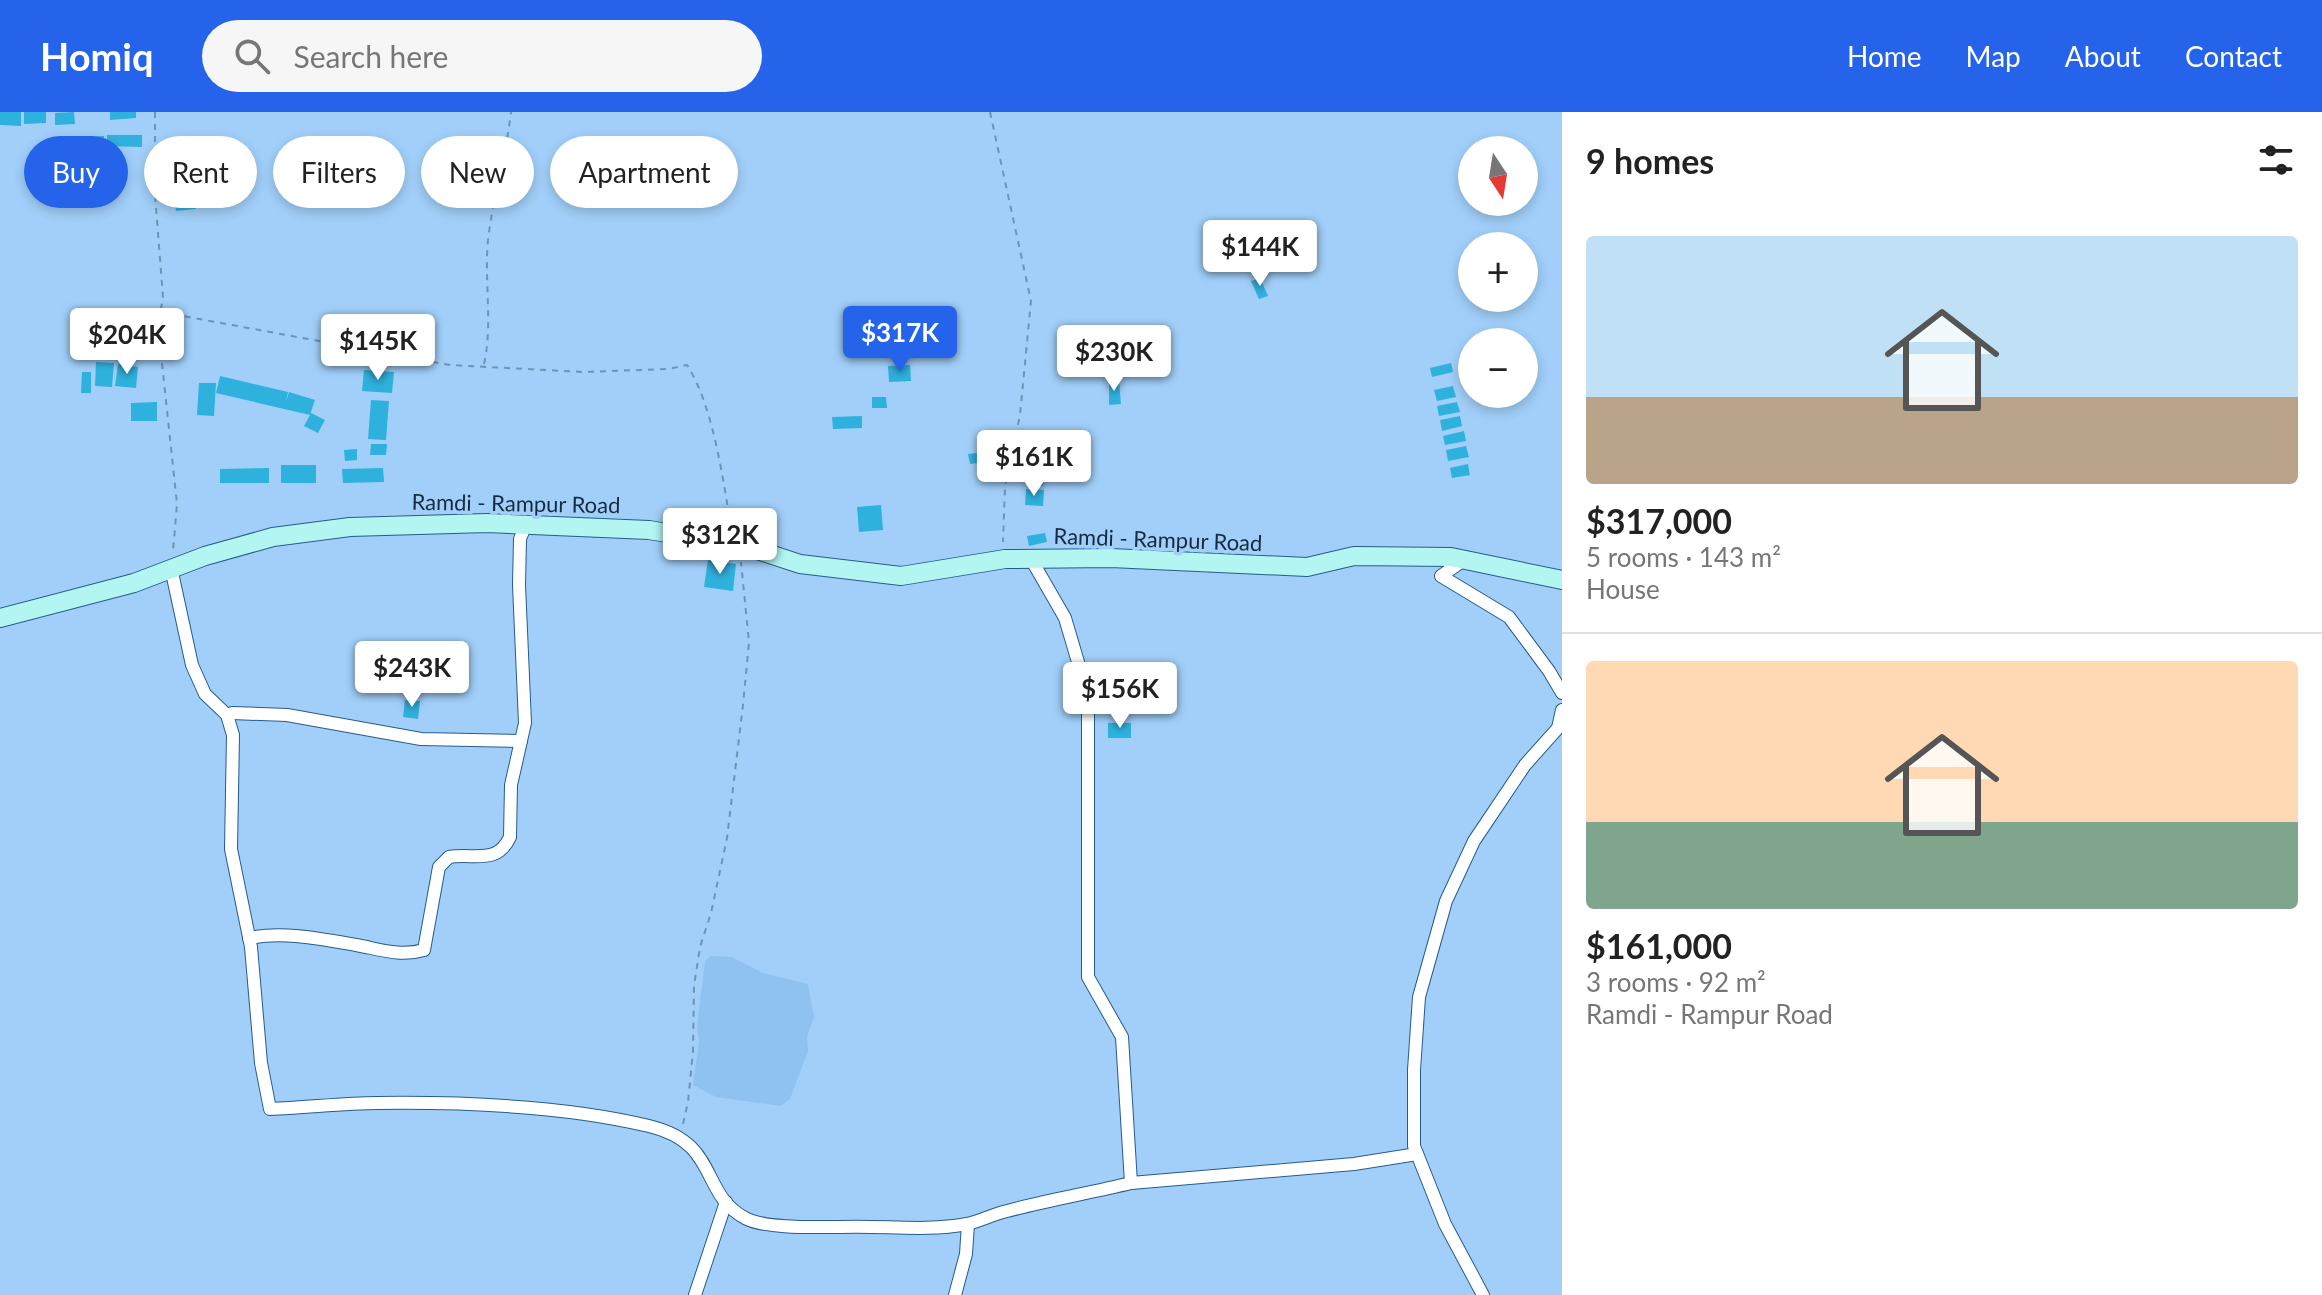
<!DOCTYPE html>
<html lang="en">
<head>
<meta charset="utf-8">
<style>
	:root { --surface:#fff; --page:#f6f6f6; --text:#222; --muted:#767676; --line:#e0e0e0; --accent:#2563eb }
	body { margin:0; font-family:Lato,sans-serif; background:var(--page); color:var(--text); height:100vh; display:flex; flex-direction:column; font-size:30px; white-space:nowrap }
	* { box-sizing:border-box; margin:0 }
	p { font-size:26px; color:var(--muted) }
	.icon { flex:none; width:44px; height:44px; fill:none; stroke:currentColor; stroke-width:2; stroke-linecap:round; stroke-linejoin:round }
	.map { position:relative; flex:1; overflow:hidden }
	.sheet { display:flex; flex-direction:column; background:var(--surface); width:760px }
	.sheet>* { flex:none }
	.hud { position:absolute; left:24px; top:24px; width:760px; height:72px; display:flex; gap:16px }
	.needle { width:52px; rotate:168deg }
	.tools { position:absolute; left:1458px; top:24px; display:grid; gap:16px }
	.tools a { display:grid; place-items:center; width:80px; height:80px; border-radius:50%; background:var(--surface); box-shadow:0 4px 12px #0003; font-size:40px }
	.price { position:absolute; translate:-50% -68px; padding:0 18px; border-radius:8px; background:#fff; color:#222; font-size:26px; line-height:52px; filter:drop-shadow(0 2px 4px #0008) }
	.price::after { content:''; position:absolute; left:50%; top:48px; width:24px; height:18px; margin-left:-12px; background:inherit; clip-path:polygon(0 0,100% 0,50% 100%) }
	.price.on { background:var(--accent); color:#fff }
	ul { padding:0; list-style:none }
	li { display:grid; align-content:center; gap:16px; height:424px; padding:0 24px }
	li+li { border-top:2px solid var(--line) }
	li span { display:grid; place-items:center; height:248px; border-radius:8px; color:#555 }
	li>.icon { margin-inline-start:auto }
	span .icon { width:144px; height:144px; fill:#fffc; stroke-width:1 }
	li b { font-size:34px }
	h2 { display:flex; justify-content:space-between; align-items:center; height:96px; padding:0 24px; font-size:34px }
	.pill { padding:0 28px; border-radius:36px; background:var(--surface); box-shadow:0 4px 12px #0003; font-size:28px; line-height:72px }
	.pill.on { background:var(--accent); color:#fff }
	header { display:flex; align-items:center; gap:48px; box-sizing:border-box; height:112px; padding:0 40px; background:var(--accent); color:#fff }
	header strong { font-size:38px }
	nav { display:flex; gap:44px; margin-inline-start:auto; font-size:28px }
	.search { width:560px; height:72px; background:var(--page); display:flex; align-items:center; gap:20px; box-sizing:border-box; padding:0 28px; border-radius:44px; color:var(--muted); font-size:30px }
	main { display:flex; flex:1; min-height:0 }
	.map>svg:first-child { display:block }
	.built { fill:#90c2ef }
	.building { fill:#2fb1de }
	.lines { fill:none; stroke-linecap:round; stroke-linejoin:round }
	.street-casing { stroke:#245d8a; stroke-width:14 }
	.secondary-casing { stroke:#245d8a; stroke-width:20 }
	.path { stroke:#6e93b5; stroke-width:2; stroke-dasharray:6 6; stroke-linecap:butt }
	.street { stroke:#fff; stroke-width:12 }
	.secondary { stroke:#b2f5f1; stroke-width:18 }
	.labels { text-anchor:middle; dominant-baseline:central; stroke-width:7; stroke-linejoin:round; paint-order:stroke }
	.street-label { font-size:22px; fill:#152c40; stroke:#a1cff9 }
</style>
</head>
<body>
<header>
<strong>Homiq</strong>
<div class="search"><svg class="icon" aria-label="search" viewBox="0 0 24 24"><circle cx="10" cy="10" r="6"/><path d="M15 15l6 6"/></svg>Search here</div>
<nav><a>Home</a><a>Map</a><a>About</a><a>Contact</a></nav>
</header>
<main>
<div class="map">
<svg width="1562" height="1183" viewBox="0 0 1562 1183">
	<rect width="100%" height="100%" fill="#a1cff9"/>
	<path class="built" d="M710 844 732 845 763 861 808 872 814 905 807 925 808 939 790 987 781 994 716 985 693 973 699 930 697 915 702 873 705 850Z"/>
	<g class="building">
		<path d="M0 0H21V14L0 13Z"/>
		<path d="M24 0H46V11L24 12Z"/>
		<path d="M74 0 75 12 55 13V1Z"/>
		<path d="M110 0H136V6L110 8Z"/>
		<path d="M107 23H142V35L107 34Z"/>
		<path d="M104 24V33L85 34V25Z"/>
		<path d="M194 81 196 97 176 99 174 82Z"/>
		<path d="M1260 166 1268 184 1259 187 1251 169Z"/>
		<path d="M96 250 114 251 112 275 95 274Z"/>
		<path d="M1451 251 1453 260 1432 265 1430 256Z"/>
		<path d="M118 252 138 255 136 276 115 274Z"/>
		<path d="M910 253 911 269 889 270 888 254Z"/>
		<path d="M364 258 394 260 392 281 362 279Z"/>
		<path d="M82 260H91V281H81Z"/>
		<path d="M220 264 288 280 286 290 289 280 315 288 310 303 216 281Z"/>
		<path d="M1109 269H1119L1121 292 1109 293Z"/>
		<path d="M199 271H216L214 304 197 303Z"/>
		<path d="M1453 274 1456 285 1437 289 1434 278Z"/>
		<path d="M872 285H886L887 296H872Z"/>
		<path d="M371 288 389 289 386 328 368 327Z"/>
		<path d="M157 290V309H131V291Z"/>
		<path d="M1457 290 1460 300 1439 304 1437 294Z"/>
		<path d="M311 301 325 308 318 321 304 314Z"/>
		<path d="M862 304V316L833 317 832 305Z"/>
		<path d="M1460 304 1462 314 1442 319 1440 308Z"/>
		<path d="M1464 319 1466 329 1445 333 1443 324Z"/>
		<path d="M371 332H387L386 343H370Z"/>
		<path d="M1466 334 1469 345 1448 349 1446 338Z"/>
		<path d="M357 337V348L345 349 344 338Z"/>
		<path d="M983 340 984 350 970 352 968 342Z"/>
		<path d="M1468 352 1470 363 1452 366 1450 356Z"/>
		<rect x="281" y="353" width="35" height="18"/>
		<path d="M1035 354 1046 356 1043 374 1032 372Z"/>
		<path d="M269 356V371H220V357Z"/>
		<path d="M383 356 384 370 343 371 342 357Z"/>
		<path d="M1026 377 1044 378 1043 394 1025 393Z"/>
		<path d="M881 393 883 418 859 420 857 395Z"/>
		<path d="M1045 421 1047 430 1029 434 1027 424Z"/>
		<path d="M708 448 736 452 733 479 704 475Z"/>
		<path d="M405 588 420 589 418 607 403 605Z"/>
		<rect x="1108" y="611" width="23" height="15"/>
	</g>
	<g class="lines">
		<defs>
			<g id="street">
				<path d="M1031 447 1065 506 1078 550 1088 601V865L1122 925 1131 1071 1354 1052 1417 1042"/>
				<path d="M1465 447 1441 464 1509 505 1549 559 1562 581"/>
				<path d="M171 456 192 553 205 582 227 603 233 623 231 737 251 835 261 951 270 997C306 996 342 991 378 991 463 990 566 994 649 1014 720 1031 699 1081 745 1106 765 1117 817 1115 840 1115 883 1113 924 1120 967 1112 981 1109 993 1102 1007 1099 1048 1088 1090 1081 1131 1071"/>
				<path d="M232 601 287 603 421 627 521 629"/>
				<path d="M249 826C283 819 322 827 356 833 379 837 400 845 424 838L439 755 449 745C475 741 497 753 510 725L511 673 525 611 519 473 520 427 526 412"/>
				<path d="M695 1183 726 1090"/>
				<path d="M955 1183 966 1142 968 1112"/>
				<path d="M1483 1183 1445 1112 1414 1034V958L1419 885 1446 789 1474 729 1525 653 1558 616 1562 598"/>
			</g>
			<path id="secondary" d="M0 506 134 471 205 444 273 425 350 415 487 411 649 418 745 434 800 452 901 464 1005 447 1111 446 1307 455 1354 444 1451 445 1562 468"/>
		</defs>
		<use href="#street" class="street-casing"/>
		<use href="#secondary" class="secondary-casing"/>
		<g class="path">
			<path d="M155 0V83L163 185 159 209 161 242 177 392 173 439"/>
			<path d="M990 0 1031 189 1020 303 1005 374 1003 430"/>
			<path d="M161 200 450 253 584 260 668 257 687 253C713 293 723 367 731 415"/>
			<path d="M484 252C493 212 484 169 488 128 493 85 506 43 511 0"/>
			<path d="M683 1012 688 990 693 939 694 874 700 835 711 801 727 726 743 593 749 530 741 450"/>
		</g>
		<use href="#street" class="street"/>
		<use href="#secondary" class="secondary"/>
	</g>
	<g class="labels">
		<g class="street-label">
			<text transform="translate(516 391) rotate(1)">Ramdi - Rampur Road</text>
			<text transform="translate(1158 427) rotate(2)">Ramdi - Rampur Road</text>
		</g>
	</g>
</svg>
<div class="tools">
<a><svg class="needle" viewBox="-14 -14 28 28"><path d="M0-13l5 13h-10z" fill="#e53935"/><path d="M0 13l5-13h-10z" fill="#767676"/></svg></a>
<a>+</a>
<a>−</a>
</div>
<b class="price" style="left:1260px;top:176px">$144K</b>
<b class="price on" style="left:900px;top:262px">$317K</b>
<b class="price" style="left:127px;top:264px">$204K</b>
<b class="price" style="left:378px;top:270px">$145K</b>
<b class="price" style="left:1114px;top:281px">$230K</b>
<b class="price" style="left:1034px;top:386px">$161K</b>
<b class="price" style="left:720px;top:464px">$312K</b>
<b class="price" style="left:412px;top:597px">$243K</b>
<b class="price" style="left:1120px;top:618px">$156K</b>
<div class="hud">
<a class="pill on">Buy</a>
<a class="pill">Rent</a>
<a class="pill">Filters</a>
<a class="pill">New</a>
<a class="pill">Apartment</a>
</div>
</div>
<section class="sheet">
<h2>9 homes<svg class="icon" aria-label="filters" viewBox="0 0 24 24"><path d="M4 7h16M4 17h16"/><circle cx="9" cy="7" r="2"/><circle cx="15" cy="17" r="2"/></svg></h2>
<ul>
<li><span style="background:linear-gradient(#bfe0f5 65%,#b9a48a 0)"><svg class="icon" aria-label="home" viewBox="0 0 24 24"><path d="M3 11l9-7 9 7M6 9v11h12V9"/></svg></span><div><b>$317,000</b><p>5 rooms · 143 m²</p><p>House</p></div></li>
<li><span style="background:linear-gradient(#ffd9b3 65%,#7fa58c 0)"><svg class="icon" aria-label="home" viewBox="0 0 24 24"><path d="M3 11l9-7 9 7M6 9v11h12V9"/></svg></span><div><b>$161,000</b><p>3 rooms · 92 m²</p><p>Ramdi - Rampur Road</p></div></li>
</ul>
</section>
</main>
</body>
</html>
